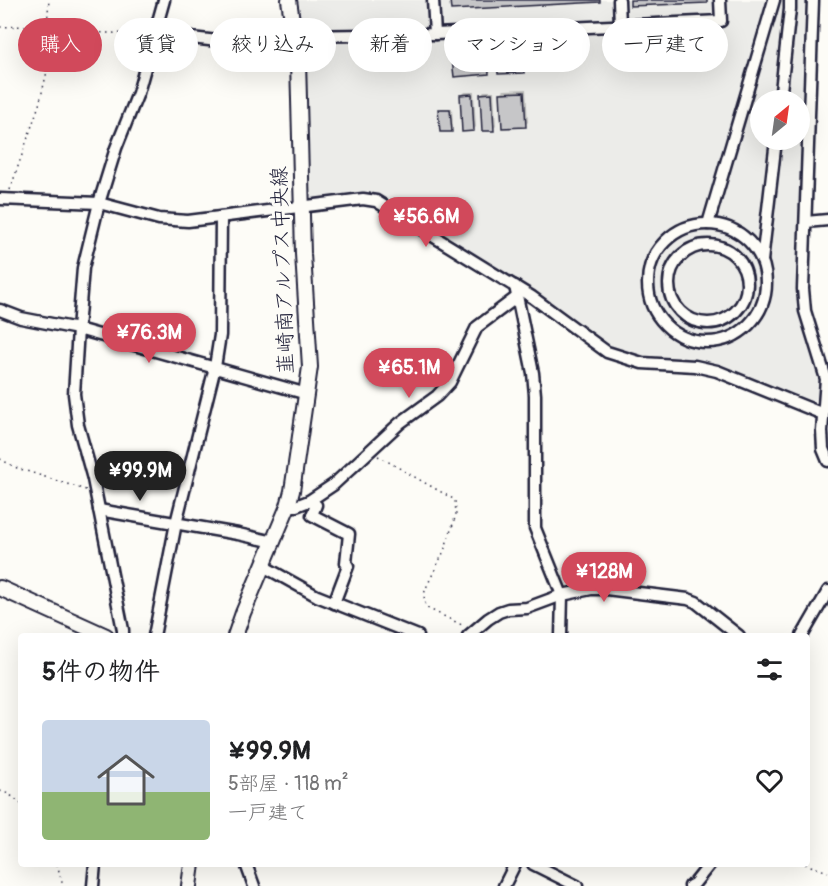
<!DOCTYPE html>
<html lang="ja">
<head>
<meta charset="utf-8">
<style>
	:root { --surface:#fff; --page:#f6f6f6; --text:#202124; --muted:#757577; --line:#e0e0e0; --accent:#d1495b }
	body { margin:0; font-family:Pangolin,"Klee One",sans-serif; background:var(--page); color:var(--text); height:100vh; display:flex; flex-direction:column; font-size:22px; white-space:nowrap }
	* { box-sizing:border-box; margin:0 }
	p { font-size:20px; color:var(--muted) }
	.icon { flex:none; width:33px; height:33px; fill:none; stroke:currentColor; stroke-width:2; stroke-linecap:round; stroke-linejoin:round }
	.map { position:relative; flex:1; overflow:hidden }
	.details { position:absolute; left:18px; top:633px; width:792px; height:234px; display:flex; flex-direction:column; background:var(--surface); border-radius:6px; box-shadow:0 6px 24px #0002 }
	.details>* { flex:none }
	.guide { position:absolute; left:18px; top:18px; width:792px; height:54px; display:flex; gap:12px }
	.needle { width:39px; rotate:29deg }
	.controls { position:absolute; left:750px; top:90px; display:grid; gap:12px }
	.controls a { display:grid; place-items:center; width:60px; height:60px; border-radius:50%; background:var(--surface); box-shadow:0 6px 24px #0002; font-size:30px }
	.price { position:absolute; translate:-50% -51px; padding:0 14px; border-radius:21px; background:var(--accent); color:#fff; font-size:20px; line-height:39px; filter:drop-shadow(0 2px 3px #0008) }
	.price::after { content:''; position:absolute; left:50%; top:36px; width:18px; height:14px; margin-left:-9px; background:inherit; clip-path:polygon(0 0,100% 0,50% 100%) }
	.price.on { background:#222; color:#fff }
	ul { padding:0; list-style:none }
	li { display:flex; align-items:center; gap:18px; height:150px; padding:0 24px }
	li+li { border-top:2px solid var(--line) }
	li span { display:grid; place-items:center; flex:none; width:168px; height:120px; border-radius:6px; color:#555 }
	li>.icon { margin-inline-start:auto }
	span .icon { width:72px; height:72px; fill:#fffc; stroke-width:1 }
	li b { font-size:26px }
	h2 { display:flex; justify-content:space-between; align-items:center; height:72px; padding:0 24px; font-size:26px }
	.tag { padding:0 21px; border-radius:27px; background:var(--surface); box-shadow:0 6px 24px #0002; font-size:21px; line-height:54px }
	.tag.on { background:var(--accent); color:#fff }
	.map>svg:first-child { display:block }
	.built { fill:#ecece9; fill-rule:evenodd }
	.shadow { fill:#0003 }
	.building { fill:#c6c6c8; stroke:#22223b; stroke-width:1.5 }
	.lines { fill:none; stroke-linecap:round; stroke-linejoin:round }
	.minor-casing { stroke:#22223b; stroke-width:15 }
	.major-casing { stroke:#22223b; stroke-width:18 }
	.path { stroke:#22223b; stroke-width:1.5; stroke-dasharray:1.5 4.5; stroke-linecap:butt }
	.minor { stroke:#fdfcf7; stroke-width:10 }
	.major { stroke:#fdfcf7; stroke-width:14 }
	.labels { text-anchor:middle; dominant-baseline:central; stroke-width:6; stroke-linejoin:round; paint-order:stroke }
	.street-label { font-size:21px; fill:#22223b; stroke:#fdfcf7 }
</style>
</head>
<body>
<div class="map">
<svg width="828" height="886" viewBox="0 0 828 886">
	<rect width="100%" height="100%" fill="#fdfcf7"/>
	<filter id="ink" filterUnits="userSpaceOnUse"><feTurbulence type="fractalNoise" baseFrequency=".0167" numOctaves="2"/><feDisplacementMap in="SourceGraphic" scale="12" xChannelSelector="R" yChannelSelector="G"/><feConvolveMatrix kernelMatrix="1 2 1 2 8 2 1 2 1" color-interpolation-filters="sRGB"/></filter>
	<g filter="url(#ink)">
		<path class="built" d="M295 0H805L796 297 801 320 821 378 818 399 808 402 718 366 691 360 642 356 617 349 599 340 529 287 378 198 315 200 307 196ZM760 100H800V140H760Z"/>
		<g class="shadow">
			<path d="M525 53 526 69 523 72 499 57 502 54Z"/>
			<path d="M491 54 492 70 489 73 454 59 457 56Z"/>
			<path d="M526 89 528 122 525 125 501 93 504 90Z"/>
			<path d="M484 91H494L496 126 493 129 481 94Z"/>
			<path d="M465 92H474L476 127 473 130 462 95Z"/>
			<path d="M442 108H452L453 128 451 130 440 110Z"/>
		</g>
		<g class="building">
			<path d="M450 0H600V2L451 10Z"/>
			<path d="M630 0H707V3L630 6Z"/>
			<path d="M523 55 524 73 498 74 497 56Z"/>
			<path d="M488 56 489 74 454 77 452 59Z"/>
			<path d="M524 92 526 127 502 128 500 93Z"/>
			<path d="M492 93 494 131H482L480 94Z"/>
			<path d="M472 94 474 131 462 132 460 95Z"/>
			<path d="M438 109H450L452 132H440Z"/>
		</g>
		<g class="lines">
			<defs>
				<g id="minor">
					<path d="M433 0 435 34"/>
					<path d="M619 0 620 25"/>
					<path d="M813 0 803 289 805 311 826 379 822 431 823 449 828 461"/>
					<path d="M155 34 254 45 277 51 298 61"/>
					<path d="M296 36 435 34 721 21 720 0"/>
					<path d="M780 100 790 9V0"/>
					<path d="M0 199 99 203 159 219 188 221 363 199 376 201 532 297 607 352 642 363 695 366 717 371 823 414"/>
					<path d="M806 222 828 220"/>
					<circle cx="707" cy="283" r="59"/>
					<path d="M708 224 774 0"/>
					<circle cx="708" cy="284" r="39"/>
					<path d="M762 261 776 140"/>
					<path d="M515 286 533 373 535 395V528L562 595 561 636"/>
					<path d="M0 310 21 318 78 329 307 394"/>
					<path d="M309 501 316 505 312 515 349 534 346 563 348 566 334 603"/>
					<path d="M288 506H296L309 501 333 485 400 423 437 396 450 382 477 327 517 297"/>
					<path d="M99 510 238 534 274 542"/>
					<path d="M263 566 317 596 418 636"/>
					<path d="M123 636V630L93 479 78 425 74 394 78 329 83 268 99 203 116 148 138 93 164 0"/>
					<path d="M154 636 176 523 215 367 220 335 221 217"/>
					<path d="M468 636 488 619 499 612 508 609 527 608 562 595 591 589H606L688 599 696 602 739 636"/>
					<path d="M802 636 828 591"/>
					<path d="M246 864 254 886"/>
					<path d="M533 864 577 886"/>
					<path d="M93 886 95 864"/>
					<path d="M504 886 515 864"/>
					<path d="M690 886 694 884 710 864"/>
				</g>
				<g id="major">
					<path d="M0 588 106 636"/>
					<path d="M235 636 243 613 288 506 292 491 297 457 310 367 303 254 298 61 289 0"/>
					<path d="M189 886 192 864"/>
				</g>
			</defs>
			<use href="#minor" class="minor-casing"/>
			<use href="#major" class="major-casing"/>
			<g class="path">
				<path d="M0 27 47 25 72 32 145 34"/>
				<path d="M10 190 39 105 50 59 47 25 49 0"/>
				<path d="M378 456 455 500 456 515 444 551 425 590 424 600 427 608 464 626"/>
				<path d="M0 459 17 468 86 490"/>
				<path d="M0 791 9 794 21 804"/>
				<path d="M57 864 63 886"/>
				<path d="M805 864 828 872"/>
			</g>
			<use href="#minor" class="minor"/>
			<use href="#major" class="major"/>
		</g>
	</g>
	<g class="labels">
		<g class="street-label">
			<text transform="translate(283 270) rotate(-92)">韮崎南アルプス中央線</text>
		</g>
	</g>
</svg>
<div class="controls">
<a><svg class="needle" viewBox="-14 -14 28 28"><path d="M0-13l5 13h-10z" fill="#e53935"/><path d="M0 13l5-13h-10z" fill="#757577"/></svg></a>
</div>
<b class="price" style="left:426px;top:248px">¥56.6M</b>
<b class="price" style="left:149px;top:364px">¥76.3M</b>
<b class="price" style="left:409px;top:399px">¥65.1M</b>
<b class="price on" style="left:140px;top:502px">¥99.9M</b>
<b class="price" style="left:604px;top:603px">¥128M</b>
<div class="guide">
<a class="tag on">購入</a>
<a class="tag">賃貸</a>
<a class="tag">絞り込み</a>
<a class="tag">新着</a>
<a class="tag">マンション</a>
<a class="tag">一戸建て</a>
</div>
<section class="details">
<h2>5件の物件<svg class="icon" aria-label="filters" viewBox="0 0 24 24"><path d="M4 7h16M4 17h16"/><circle cx="9" cy="7" r="2"/><circle cx="15" cy="17" r="2"/></svg></h2>
<ul>
<li><span style="background:linear-gradient(#c9d6e8 60%,#8fb573 0)"><svg class="icon" aria-label="home" viewBox="0 0 24 24"><path d="M3 11l9-7 9 7M6 9v11h12V9"/></svg></span><div><b>¥99.9M</b><p>5部屋 · 118 m²</p><p>一戸建て</p></div><svg class="icon" aria-label="heart" viewBox="0 0 24 24"><path d="M12 20l-8-8c-3-5 5-10 8-4 3-6 11-1 8 4z"/></svg></li>
</ul>
</section>
</div>
</body>
</html>
